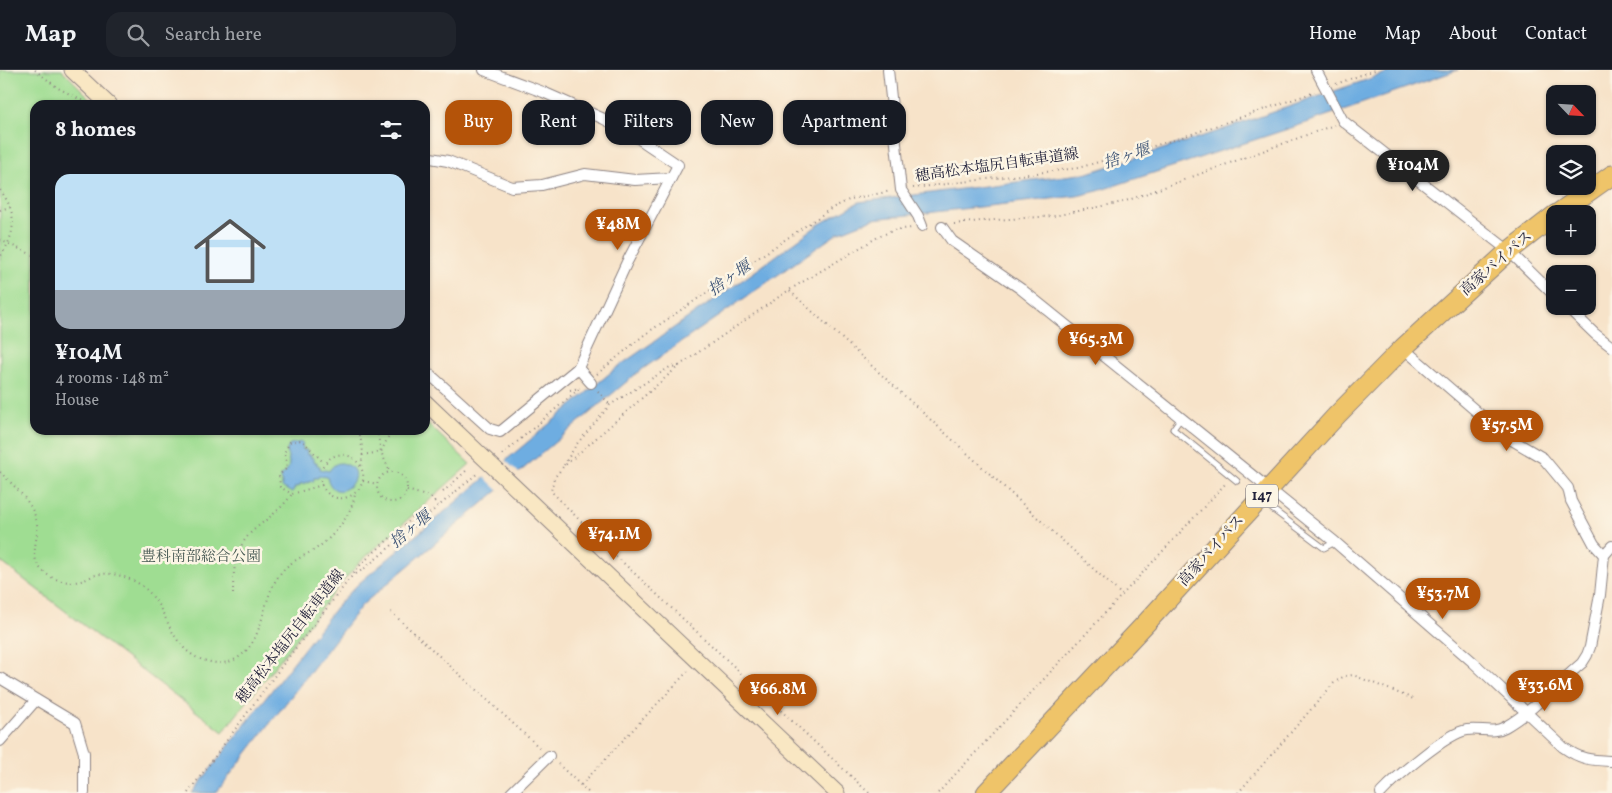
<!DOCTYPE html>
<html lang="en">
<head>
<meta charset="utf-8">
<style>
	:root { --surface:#171b24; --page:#20242c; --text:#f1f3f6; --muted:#9ea1a6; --line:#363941; --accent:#b45309 }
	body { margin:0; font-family:Vollkorn,"Noto Serif JP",serif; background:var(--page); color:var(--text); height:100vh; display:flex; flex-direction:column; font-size:19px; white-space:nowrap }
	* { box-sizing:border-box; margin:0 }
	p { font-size:16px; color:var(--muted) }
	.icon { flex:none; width:28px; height:28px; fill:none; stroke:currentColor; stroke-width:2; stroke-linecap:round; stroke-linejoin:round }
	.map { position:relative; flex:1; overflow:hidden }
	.drawer { position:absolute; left:30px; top:30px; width:400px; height:335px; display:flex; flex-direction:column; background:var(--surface); border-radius:15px; box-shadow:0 1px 4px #0004 }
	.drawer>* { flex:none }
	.top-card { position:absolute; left:445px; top:30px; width:475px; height:45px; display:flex; gap:10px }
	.needle { width:32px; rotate:115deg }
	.tools { position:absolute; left:1546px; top:15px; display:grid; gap:10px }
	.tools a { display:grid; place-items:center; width:50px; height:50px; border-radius:10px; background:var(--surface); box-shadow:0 1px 4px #0004; font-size:25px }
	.price { position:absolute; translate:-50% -42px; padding:0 11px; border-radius:18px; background:var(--accent); color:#fff; font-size:16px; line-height:32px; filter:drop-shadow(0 1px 2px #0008) }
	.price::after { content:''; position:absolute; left:50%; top:30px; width:15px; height:11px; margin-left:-8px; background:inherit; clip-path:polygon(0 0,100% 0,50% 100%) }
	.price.active { background:#222; color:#fff }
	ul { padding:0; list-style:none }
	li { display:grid; align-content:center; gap:10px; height:265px; padding:0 25px }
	li span { display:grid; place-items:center; height:155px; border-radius:15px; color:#555 }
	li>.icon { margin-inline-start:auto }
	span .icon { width:90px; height:90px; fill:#fffc; stroke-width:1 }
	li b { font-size:21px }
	h2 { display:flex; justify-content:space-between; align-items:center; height:60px; padding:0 25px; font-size:21px }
	.pill { padding:0 18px; border-radius:15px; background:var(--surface); box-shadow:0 1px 4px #0004; font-size:18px; line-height:45px }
	.pill.active { background:var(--accent); color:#fff }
	header { display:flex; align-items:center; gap:30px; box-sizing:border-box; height:70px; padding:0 25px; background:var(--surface); border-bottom:1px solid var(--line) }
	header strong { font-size:24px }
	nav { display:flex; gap:28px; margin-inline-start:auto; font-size:18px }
	.search { width:350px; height:45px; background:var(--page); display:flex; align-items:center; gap:12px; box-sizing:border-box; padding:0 18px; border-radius:15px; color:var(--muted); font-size:19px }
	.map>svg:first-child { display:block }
	.green { fill:#9fdd92; stroke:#608066 }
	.water { fill:#6eade1; stroke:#48688e }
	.pier { fill:#f7e3c9 }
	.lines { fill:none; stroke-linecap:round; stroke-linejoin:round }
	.lane-casing { stroke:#8c8282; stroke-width:7 }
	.street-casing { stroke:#8c8282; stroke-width:12 }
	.secondary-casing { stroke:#8c8282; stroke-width:17 }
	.highway-casing { stroke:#8c8282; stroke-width:21 }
	.path { stroke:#8c8282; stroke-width:2; stroke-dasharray:1 4; stroke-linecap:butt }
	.lane { stroke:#fff; stroke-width:5 }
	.street { stroke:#fff; stroke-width:10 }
	.secondary { stroke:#f9e7c3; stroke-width:15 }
	.highway { stroke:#efc469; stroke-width:19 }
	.labels { text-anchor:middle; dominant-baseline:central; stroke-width:5; stroke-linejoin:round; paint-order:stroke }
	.shield { fill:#fcf5e5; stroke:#63616e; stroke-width:1 }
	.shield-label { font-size:14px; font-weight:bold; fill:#22223b }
	.street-label { font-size:15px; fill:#22223b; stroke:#fcf5e5 }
	.park-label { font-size:15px; fill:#485a55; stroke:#fcf5e5 }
	.water-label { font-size:16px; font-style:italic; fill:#3d5375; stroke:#fcf5e5 }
</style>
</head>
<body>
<header>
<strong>Map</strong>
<div class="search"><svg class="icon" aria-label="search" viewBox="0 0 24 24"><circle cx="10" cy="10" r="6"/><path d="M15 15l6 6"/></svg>Search here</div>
<nav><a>Home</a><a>Map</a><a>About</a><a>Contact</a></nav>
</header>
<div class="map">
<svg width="1612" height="723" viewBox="0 0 1612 723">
	<rect width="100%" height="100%" fill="#fcf5e5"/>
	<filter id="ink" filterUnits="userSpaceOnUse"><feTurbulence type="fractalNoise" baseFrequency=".02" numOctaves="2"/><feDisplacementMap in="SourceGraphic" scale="10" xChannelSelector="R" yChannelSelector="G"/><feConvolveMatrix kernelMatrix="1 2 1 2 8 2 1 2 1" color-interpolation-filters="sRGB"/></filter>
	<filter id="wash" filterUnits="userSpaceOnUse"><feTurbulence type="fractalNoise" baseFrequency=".0096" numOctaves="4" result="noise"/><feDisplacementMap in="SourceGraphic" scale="20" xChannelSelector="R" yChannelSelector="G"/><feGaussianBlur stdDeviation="1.12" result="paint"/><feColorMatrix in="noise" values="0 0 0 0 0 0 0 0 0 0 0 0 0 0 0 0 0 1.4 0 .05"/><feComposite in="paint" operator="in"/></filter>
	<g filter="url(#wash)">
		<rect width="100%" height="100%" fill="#f7e3c9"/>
		<path class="green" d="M0 0H62L97 35H35V360H425V351L470 394 360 492 337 518 223 662 0 491Z"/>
		<g class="water">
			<path d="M1395 0H1458L1297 56 1098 121 1077 126 873 149 838 163 637 303 362 535 216 723H192L337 536 358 514 616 298 754 202 818 155 859 132 1088 103 1216 62Z"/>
			<path d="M302 372 303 380H307V385H311V388H314V392H317V395L320 396V399L329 401C333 395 338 391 345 394 372 403 335 440 327 407L319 406 318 408H314L313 412 310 410 309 413 305 412 304 415 301 413 299 417 296 416 292 423 282 417 281 406C290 401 291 391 286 382L290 374Z"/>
		</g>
		<path class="pier" d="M504 389 520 404 499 421 483 406Z"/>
	</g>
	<g filter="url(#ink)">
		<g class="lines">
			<defs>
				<g id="lane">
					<path d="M1181 348 1173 359 1237 411"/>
					<path d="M1272 439 1324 478 1335 472"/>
				</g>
				<g id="street">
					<path d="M888 0 901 120 918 146 922 156"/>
					<path d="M1316 0 1343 51 1509 181 1555 226"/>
					<path d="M425 87 448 91 512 117 542 115 585 104 635 110 671 108"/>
					<path d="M942 157 952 171 1021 219 1335 472 1474 593 1563 677C1581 690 1591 690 1612 691"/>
					<path d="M1566 236 1595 264 1612 277"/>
					<path d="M1403 278 1505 366 1543 388 1568 418 1571 431 1594 474 1604 485"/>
					<path d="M578 298 591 313"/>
					<path d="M425 300 490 359 500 362 578 298 627 192 678 95 629 62 604 49 543 22 484 0"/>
					<path d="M0 608 75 653 84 683V723"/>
					<path d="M0 671 36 630"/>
					<path d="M511 723 549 686"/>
					<path d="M1381 723C1396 707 1447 663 1467 660 1481 658 1493 664 1505 657 1533 641 1557 614 1582 593L1587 585 1590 577 1600 525 1604 485 1612 476"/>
				</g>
				<g id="secondary">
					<path d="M72 0 109 35"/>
					<path d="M425 332 837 723"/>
				</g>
				<g id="highway">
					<path d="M1557 144 1612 105"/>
					<path d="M986 723 1147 552 1337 345 1403 278 1509 181 1555 145"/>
				</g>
			</defs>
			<use href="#lane" class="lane-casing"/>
			<use href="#street" class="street-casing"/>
			<use href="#secondary" class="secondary-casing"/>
			<use href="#highway" class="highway-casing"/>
			<g class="path">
				<path d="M35 0 58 18 85 32"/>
				<path d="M1336 14 1375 0"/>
				<path d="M913 118 1078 98 1174 70 1315 22"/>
				<path d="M0 120C18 143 16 164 0 187"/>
				<path d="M0 140 10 137"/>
				<path d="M954 154 981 151 1054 146 1123 132 1334 55"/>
				<path d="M0 170 35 186"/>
				<path d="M790 221 1122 525"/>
				<path d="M597 304 644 265 832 138 851 129 891 121"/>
				<path d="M570 320 580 318"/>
				<path d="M598 321 610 335"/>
				<path d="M359 360 363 382 361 397"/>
				<path d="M377 360 381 382 390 402"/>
				<path d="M362 385 381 382 389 365 382 360"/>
				<path d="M502 385 580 318"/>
				<path d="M564 395 576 375 610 335 670 297 679 296"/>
				<circle cx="392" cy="417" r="15"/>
				<path d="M0 402C14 416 34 433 37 454 39 469 29 484 40 498 50 510 67 514 81 511 86 510 91 506 96 505 111 501 130 507 142 516 170 537 168 582 207 591 217 594 226 594 236 589 266 571 260 530 280 504 289 492 302 487 314 480 332 469 352 445 355 424"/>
				<path d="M320 410C331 448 379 419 358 393 355 389 351 386 345 385 335 383 328 389 322 397"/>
				<path d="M363 411 377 414"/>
				<path d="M322 415 292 424 280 417 279 405 286 399 287 391 284 383 290 372 302 370 324 393"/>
				<path d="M407 420 432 428 438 436"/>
				<path d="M443 422 467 400"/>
				<path d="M356 504 365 498 479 402"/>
				<path d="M233 524C233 500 235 475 255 459 270 446 280 441 292 424"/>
				<path d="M391 542 541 679"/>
				<path d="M558 694 589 723"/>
				<path d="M581 715 688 601"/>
				<path d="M188 723 284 593 362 493 425 437"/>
				<path d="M869 723 601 472 551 421 554 408 563 397 680 295 789 220 878 167 894 160 912 158"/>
				<path d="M938 723 1227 412"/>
				<path d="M1238 723 1334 613 1344 606 1353 605 1416 630"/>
			</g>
			<use href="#lane" class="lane"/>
			<use href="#street" class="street"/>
			<use href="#secondary" class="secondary"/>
			<use href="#highway" class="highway"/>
		</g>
	</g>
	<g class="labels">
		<rect class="shield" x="1246" y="414.5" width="32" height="23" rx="4"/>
		<g class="shield-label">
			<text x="1262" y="426">147</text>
		</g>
		<g class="street-label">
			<text transform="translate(997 96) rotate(-8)">穂高松本塩尻自転車道線</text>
			<text transform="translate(1497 194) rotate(-41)">高家バイパス</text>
			<text transform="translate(1212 481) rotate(-48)">高家バイパス</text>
			<text transform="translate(291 567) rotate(-52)">穂高松本塩尻自転車道線</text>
		</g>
		<g class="park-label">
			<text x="201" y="487">豊科南部総合公園</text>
		</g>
		<g class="water-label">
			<text transform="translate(1127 87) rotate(-19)">捨ヶ堰</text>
			<text transform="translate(730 209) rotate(-35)">捨ヶ堰</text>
			<text transform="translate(411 460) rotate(-40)">捨ヶ堰</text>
		</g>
	</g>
</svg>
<div class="tools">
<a><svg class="needle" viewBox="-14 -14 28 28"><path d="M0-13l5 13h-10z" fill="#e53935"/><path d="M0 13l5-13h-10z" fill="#9ea1a6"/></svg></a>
<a><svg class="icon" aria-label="layers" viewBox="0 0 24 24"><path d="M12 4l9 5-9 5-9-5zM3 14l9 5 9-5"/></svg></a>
<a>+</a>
<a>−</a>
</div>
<b class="price active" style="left:1413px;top:122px">¥104M</b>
<b class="price" style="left:618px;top:181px">¥48M</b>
<b class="price" style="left:1096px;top:296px">¥65.3M</b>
<b class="price" style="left:1507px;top:382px">¥57.5M</b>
<b class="price" style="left:614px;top:491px">¥74.1M</b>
<b class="price" style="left:1443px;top:550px">¥53.7M</b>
<b class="price" style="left:1545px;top:642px">¥33.6M</b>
<b class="price" style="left:778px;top:646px">¥66.8M</b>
<div class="top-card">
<a class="pill active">Buy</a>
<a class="pill">Rent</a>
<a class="pill">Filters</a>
<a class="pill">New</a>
<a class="pill">Apartment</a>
</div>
<section class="drawer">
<h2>8 homes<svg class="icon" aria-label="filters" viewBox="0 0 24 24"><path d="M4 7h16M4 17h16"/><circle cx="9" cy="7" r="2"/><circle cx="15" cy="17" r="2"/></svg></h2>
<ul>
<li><span style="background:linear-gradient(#bfe0f5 75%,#9aa5b1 0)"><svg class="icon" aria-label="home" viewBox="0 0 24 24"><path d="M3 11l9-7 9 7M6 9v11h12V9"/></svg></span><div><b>¥104M</b><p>4 rooms · 148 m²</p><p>House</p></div></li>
</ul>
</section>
</div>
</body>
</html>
